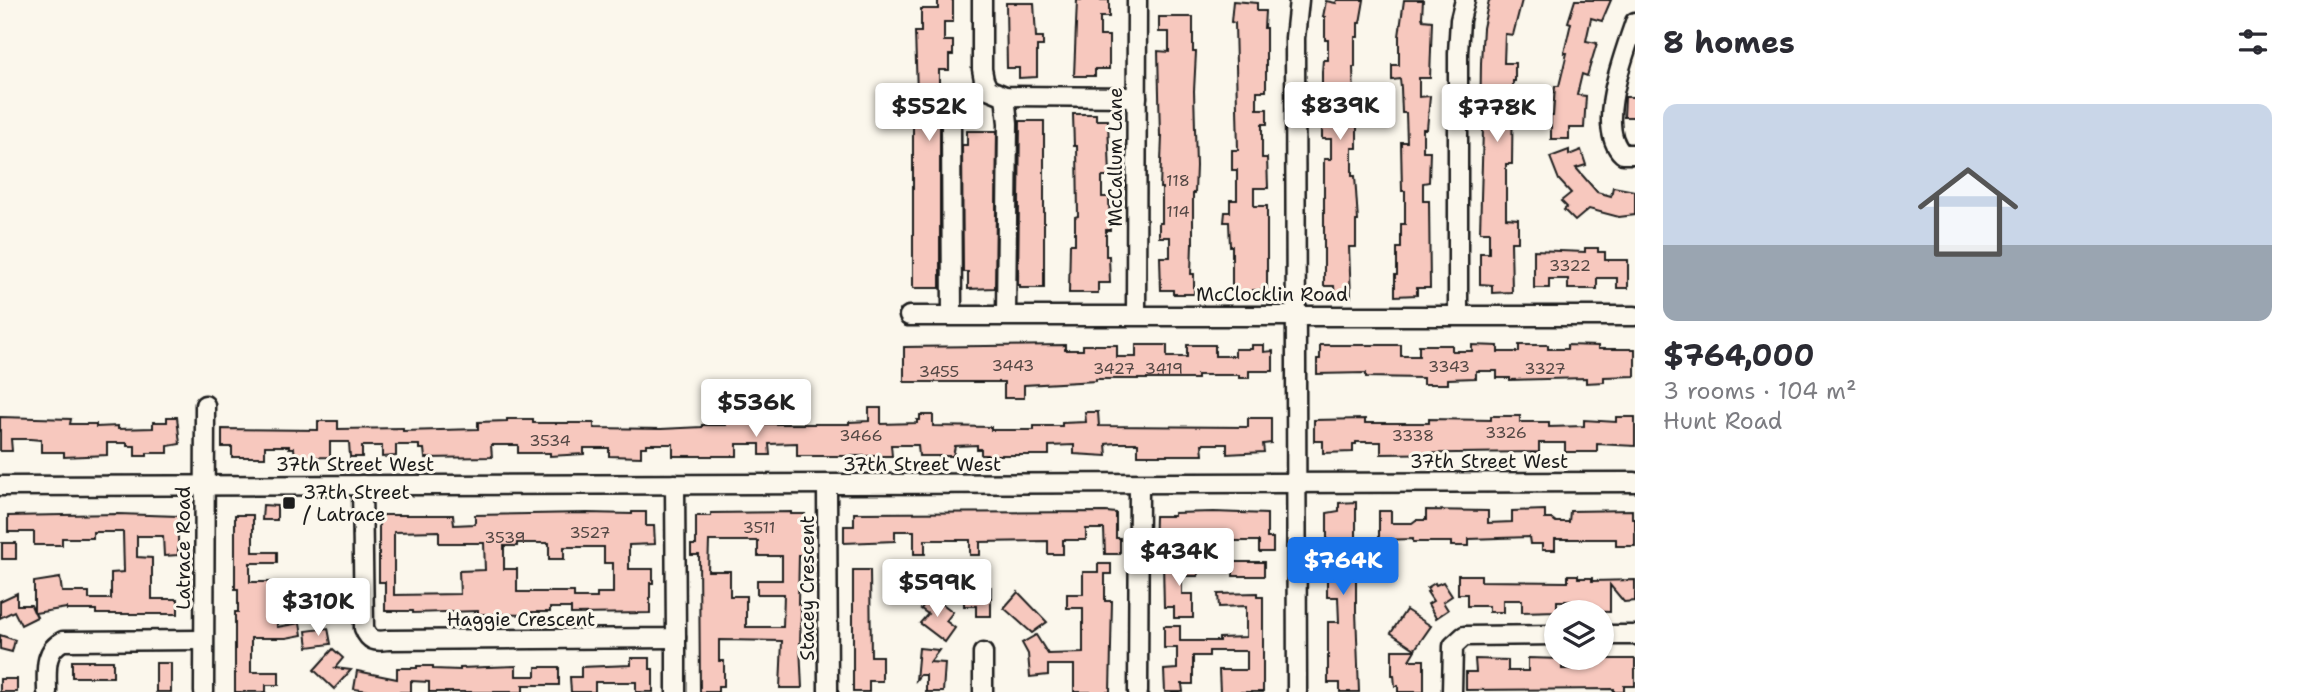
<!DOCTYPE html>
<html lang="en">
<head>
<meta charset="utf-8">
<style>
	:root { --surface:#fff; --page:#f7f7f7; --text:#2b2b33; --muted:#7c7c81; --accent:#1a73e8 }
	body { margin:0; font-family:"Shantell Sans",sans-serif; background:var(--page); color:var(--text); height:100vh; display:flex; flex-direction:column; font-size:26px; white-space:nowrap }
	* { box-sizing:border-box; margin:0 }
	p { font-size:23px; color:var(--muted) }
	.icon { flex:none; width:38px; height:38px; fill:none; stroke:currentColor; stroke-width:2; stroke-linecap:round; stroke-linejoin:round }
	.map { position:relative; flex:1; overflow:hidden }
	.side { display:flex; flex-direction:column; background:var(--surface); width:665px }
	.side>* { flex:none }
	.tools { position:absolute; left:1544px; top:600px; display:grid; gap:14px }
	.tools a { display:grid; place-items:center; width:70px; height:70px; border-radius:50%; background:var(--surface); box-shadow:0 2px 5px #0004; font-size:35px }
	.price { position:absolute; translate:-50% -60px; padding:0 16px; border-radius:7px; background:#fff; color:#222; font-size:23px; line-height:46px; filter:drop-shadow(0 2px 4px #0008) }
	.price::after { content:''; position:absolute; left:50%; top:42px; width:21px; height:16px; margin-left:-10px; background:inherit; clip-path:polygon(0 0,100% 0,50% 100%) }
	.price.on { background:var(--accent); color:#fff }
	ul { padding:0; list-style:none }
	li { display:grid; align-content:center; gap:14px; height:371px; padding:0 28px }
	li span { display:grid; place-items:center; height:217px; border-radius:14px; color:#555 }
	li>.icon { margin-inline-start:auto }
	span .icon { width:126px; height:126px; fill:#fffc; stroke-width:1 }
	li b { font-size:30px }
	h2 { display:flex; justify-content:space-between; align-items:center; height:84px; padding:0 28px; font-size:30px }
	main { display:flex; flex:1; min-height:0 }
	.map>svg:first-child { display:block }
	.building { fill:#f7c8be; stroke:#1c1c1c; stroke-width:2; fill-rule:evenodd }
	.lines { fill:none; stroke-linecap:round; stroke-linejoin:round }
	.minor-casing { stroke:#1c1c1c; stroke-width:23 }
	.minor { stroke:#fbf7ec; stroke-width:18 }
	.poi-dot { fill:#1c1c1c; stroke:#fbf7ec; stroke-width:2.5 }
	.labels { text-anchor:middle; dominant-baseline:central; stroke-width:6; stroke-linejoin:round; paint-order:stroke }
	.number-label { font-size:16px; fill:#534744 }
	.street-label { font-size:19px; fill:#1c1c1c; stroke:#fbf7ec }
	.poi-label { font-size:19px; fill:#1c1c1c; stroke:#fbf7ec; text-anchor:start }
</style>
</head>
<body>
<main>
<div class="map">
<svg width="1635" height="692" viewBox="0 0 1635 692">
	<rect width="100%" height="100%" fill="#fbf7ec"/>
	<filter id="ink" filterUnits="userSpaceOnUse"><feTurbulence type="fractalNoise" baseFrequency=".0143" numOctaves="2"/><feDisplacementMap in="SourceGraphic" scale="14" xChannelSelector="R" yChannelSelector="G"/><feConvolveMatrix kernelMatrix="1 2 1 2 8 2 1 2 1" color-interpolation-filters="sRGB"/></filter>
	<g filter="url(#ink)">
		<g class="building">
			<path d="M938 0H953V22H944V41H953V55H949V70H939V93L950 92V108H944V114L940 123V288H913V124H918L915 32H921V9H938Z"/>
			<path d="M1077 0H1109V17H1100V36H1109V69H1095V76H1074Z"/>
			<path d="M1337 0H1364L1360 23H1358V37H1355V67H1353L1354 99H1362V109H1357V148H1352V176H1355L1358 221H1356V247H1349L1351 297H1335L1334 286H1324V159H1331V139H1322V72L1323 60H1328V40H1325V17H1323L1326 1 1336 3Z"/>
			<path d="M1404 0H1423L1422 17 1423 20 1432 21 1430 78H1419V97L1430 96 1427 129H1423V151H1430L1429 182 1423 183V201H1429L1430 288H1417V295L1395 296V275H1397V248H1401V224H1405V191H1402L1401 142H1407L1406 113H1402L1401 88 1400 79 1392 80V65H1399V36Z"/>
			<path d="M1489 0H1522L1513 35 1505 34 1504 63H1515V81H1513L1512 164H1506V218L1518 219V242H1511L1512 292 1492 293V285L1480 284V253H1489V232H1480L1483 129H1480L1481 63 1483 28Z"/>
			<path d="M1575 0H1611L1602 21 1591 18 1586 41 1597 43 1587 76 1582 74 1577 95 1586 96 1584 128H1569V139H1551V116H1553L1555 86H1559L1567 53H1564L1571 23 1568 22Z"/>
			<path d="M1233 1 1257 3V11H1265L1264 28H1266V91H1257V109H1267V124H1262V158H1267L1268 188H1254V206H1267V290H1253V294H1232V246H1230L1229 222H1224L1225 212H1230V200H1237V170H1232V150H1238L1235 23 1231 22Z"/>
			<path d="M1006 3H1034L1036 37H1043V46H1037V77L1019 78V68H1007Z"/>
			<path d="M1159 17H1193V52H1196L1194 91 1196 166 1195 193H1193V243H1192L1191 274H1194V294H1173V290H1161L1160 257H1170V237H1159V223H1162V188H1160L1162 136H1160L1158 51 1169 52V32H1159Z"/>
			<path d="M1625 97H1635V117H1624Z"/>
			<path d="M1073 114H1096V120H1108L1110 177H1102V197H1109L1110 230H1106V256H1109L1110 283H1098V293H1069L1070 244H1075V217L1078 216 1077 146H1074Z"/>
			<path d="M1020 121H1044V288H1020V285H1018Z"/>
			<path d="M967 131H997L995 288 968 289V272H963L962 145H967Z"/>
			<path d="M1569 150V155L1581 150 1586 165 1576 168 1597 192 1611 196 1613 187 1635 191V215L1619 217 1589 209 1575 221 1564 210 1567 207 1561 201 1571 193 1559 180 1550 157Z"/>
			<path d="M1585 248H1598V252H1605V260H1628V288H1617V278H1597V289H1568V279H1549V288H1534V250L1585 252Z"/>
			<path d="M1065 345V350H1083V345H1117V357H1136V345H1167V357H1187V345H1215V356H1235V349H1252V345H1264V352L1273 351V371H1249V378H1239V375H1197V379H1096V381L1024 385V398H1004V382H904V347Z"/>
			<path d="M1320 345H1401V356H1419V345H1452V351H1472V345L1498 346V352H1519V345H1548V349H1567V345L1598 346V349H1635V376L1604 377V382L1586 383V378L1510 380V378H1497V371H1476V378L1448 379V384H1423V378L1366 377V373L1317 374V359H1320Z"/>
			<path d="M869 408H881V424L917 423V420H920V415H933V426L991 427V430H1034V426H1062V423L1086 422 1085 412H1098L1099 426 1248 427V418H1271V443L1263 444 1264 452 1227 454V444H1202L1203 455H1138V443H1116L1106 444 1107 456 1074 454V445L1049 446V455H981V449H977V445L955 446 953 456H919L918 445H891L892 456H797V443L769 444 770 455H760V444H737V456H673V444H646V447H641V457L609 456V448H584V454L550 456V453H518V445H491L492 457 425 458 424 449H419V445H396V456L382 457V446H362V457H350L349 442H330V457L295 458 294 448H289V446H265V457H232V447H222V429L318 430V421H338V429L403 428V431L478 429V422L507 421V419H533V423H594V428L661 429 702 427V425H726V416H740V420H744V424H849V422L869 421Z"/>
			<path d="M1491 416H1520V422H1549V427L1584 426V420L1616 422V417H1635V446L1597 444V452H1565V443H1539V452L1381 454V442H1356V444H1353V452L1323 453V441H1314V420L1365 419V423H1429V419L1491 420Z"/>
			<path d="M0 417 71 419 70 424H96V427L118 426V429L153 428V422H167V417H177L180 444 168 446V453H147V456H135V446H127V443H107V455L64 457V452H41V440L30 439H11L12 451H0Z"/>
			<path d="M1356 502V611L1359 692H1340V683H1328V622H1339L1338 597H1327V513L1339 511V503Z"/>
			<path d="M263 505 277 506V520H262Z"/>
			<path d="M1426 510 1488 511V523L1512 522V511L1545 510V519H1552L1556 522H1569L1570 511 1632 510V519H1635V546H1616V539H1555V550H1542V544H1530L1529 537 1469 539V546H1451V542H1413V539L1379 540V511H1391V523H1412L1416 520H1426Z"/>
			<path d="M632 512H646V526H654L655 544 629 545V569H653V583H650V613L571 614V608H550V612H532V615L478 614V611L413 613V611H385V582H379V515H453L454 525 475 524V515L587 513 632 514ZM439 531V543H484L485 570 459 571 460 594 394 595V532ZM517 543H549V559H564V547H604V563H613V593H597V598H574V592H517V569H504V546H517Z"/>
			<path d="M791 512V514H805V543H809V555H799L798 604H800L801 612 800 645 802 688H780L782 641 719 640V661H724V686H718V692H700L699 555H691V545H696V516H711V513ZM709 541H758V556H782V580H757V594H784L783 627H746V596H730V571H708Z"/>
			<path d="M1106 512 1116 513V538H1120V554H1105L1104 529H1086V540H1063V554H1048V541L980 542V555H970V540H925V554H914V531H895V541L844 543V526H854V513Z"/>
			<path d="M1214 512 1267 514V538H1273V552H1259V541H1233L1234 556H1224L1223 540H1199V537H1195V533H1171V537H1166L1167 553H1154L1155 516H1174V513Z"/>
			<path d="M118 514 178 516V555L164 556 163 536H137V557L152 558V599H178V614H96V610H67V608L35 613 37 617 21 625 14 611 0 618V601L17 593V605H31L34 612V582L60 578 62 592H89V599H111V573L124 572 123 532H93V538H62V545H34V532H8V516Z"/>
			<path d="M235 515H253V552H277V563H250V582H280V593H277V627L300 623 302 635 286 638H251V672H279V685H266V692H235V612H238V589H235Z"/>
			<rect x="2" y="543" width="14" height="16"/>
			<path d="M1163 562H1198V576H1182V594H1193V618H1174V607H1164Z"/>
			<rect x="1233" y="562" width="31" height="14"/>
			<path d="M1098 564H1111V574H1105V601H1112L1110 692H1074V665H1048V675L1030 677 1028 654 1022 643 1036 635 1048 654 1083 653V608H1067V594H1083V572H1098Z"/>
			<path d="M853 570H870L871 656H882V681H869V692H853Z"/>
			<path d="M1458 575H1481V581L1568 582V575H1578V578H1592V581L1635 580V601L1624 602 1610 585V612L1578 611V601H1557V611L1522 612V600H1503V612H1489V606H1467V594H1458Z"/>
			<path d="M1443 582 1452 596 1443 602 1448 610 1436 618 1428 604 1433 601 1427 592 1429 591 1427 588 1435 583 1436 585Z"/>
			<path d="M964 587H991V616H976V606H964Z"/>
			<path d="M1018 592 1047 622 1032 633 1004 608Z"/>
			<path d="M1257 593V597H1263V692H1220L1219 670H1247V651H1209V656H1193V684H1182L1183 692H1165L1164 670 1177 669V648H1164V626H1180V641H1219V638L1246 637V606L1219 607 1218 594Z"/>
			<path d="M931 595 953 612 946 621 955 628 945 642 920 623 928 614 921 609Z"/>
			<path d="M1406 610 1431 626 1415 649 1391 633Z"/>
			<path d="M328 628 331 644 308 647 306 631Z"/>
			<path d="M0 635 15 640 12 652 0 649Z"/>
			<path d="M919 648 939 650 930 662 945 663 943 692H926V675H920L916 680Z"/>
			<path d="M333 649 343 658 335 668 351 670 334 689 314 670Z"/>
			<path d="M1392 650H1415L1409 660H1424V692H1398V686H1395L1394 675H1392Z"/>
			<path d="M631 658H650V669H653V692H636V682H595V692H571L570 677H581V667L631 665Z"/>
			<path d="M1528 658 1562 659V669H1582V665H1585V659H1635V686H1624V692H1614V689L1466 690V672H1476L1475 659 1508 660V671H1528Z"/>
			<rect x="72" y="661" width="41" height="16"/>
			<rect x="156" y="663" width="15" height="29"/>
			<path d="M417 666H433V669L460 670V668L516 666V676H536V667H559V685H523V692H429V682L411 681V692H377L354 689 357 671 397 679V668H417Z"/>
			<rect x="0" y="679" width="17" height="13"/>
		</g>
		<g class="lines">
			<defs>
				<g id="minor">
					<path d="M982 0V69L984 80 988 89 1005 96 1137 97"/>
					<path d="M1635 22C1625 53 1594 128 1623 154H1635"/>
					<path d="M1005 96 1008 123 1006 315"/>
					<path d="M951 123 952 315"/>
					<path d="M1136 315 1137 0"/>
					<path d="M1458 315V53L1460 20 1465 0"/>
					<path d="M909 316H1635"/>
					<path d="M362 485 364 628C369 641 375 642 388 640L676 638 675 484"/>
					<path d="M827 485 828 692"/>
					<path d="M0 486 1635 482"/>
					<path d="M1601 635H1635"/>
					<path d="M676 638V692"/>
					<path d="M983 653V692"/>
					<path d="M47 692C47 672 43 651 63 641L203 640"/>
					<path d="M204 692 205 405"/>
					<path d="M1138 692 1139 484"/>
					<path d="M1297 692 1295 38 1299 0"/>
					<path d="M1452 692 1453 646 1464 636 1556 635"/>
				</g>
			</defs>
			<use href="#minor" class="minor-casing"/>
			<use href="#minor" class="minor"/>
		</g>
	</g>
	<rect class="poi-dot" x="282" y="496" width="14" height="14" rx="3.5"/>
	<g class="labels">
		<g class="number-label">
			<text x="1178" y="180">118</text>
			<text x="1178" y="211">114</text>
			<text x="1570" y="265">3322</text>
			<text x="1013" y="365">3443</text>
			<text x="1449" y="366">3343</text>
			<text x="1114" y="368">3427</text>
			<text x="1164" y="368">3419</text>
			<text x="1545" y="368">3327</text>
			<text x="939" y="371">3455</text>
			<text x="1506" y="432">3326</text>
			<text x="861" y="435">3466</text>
			<text x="1413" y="435">3338</text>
			<text x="550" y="440">3534</text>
			<text x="759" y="527">3511</text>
			<text x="590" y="532">3527</text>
			<text x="505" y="537">3539</text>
		</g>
		<g class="street-label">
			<text transform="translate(1115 157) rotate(-90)">McCallum Lane</text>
			<text x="1272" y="294">McClocklin Road</text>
			<text x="1489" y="461">37th Street West</text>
			<text x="355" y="464">37th Street West</text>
			<text x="922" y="464">37th Street West</text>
			<text transform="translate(183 548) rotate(-90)">Latrace Road</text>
			<text transform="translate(807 588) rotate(-90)">Stacey Crescent</text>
			<text x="521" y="619">Haggie Crescent</text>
		</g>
		<g class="poi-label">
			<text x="303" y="492">37th Street<tspan x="303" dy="22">/ Latrace</tspan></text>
		</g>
	</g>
</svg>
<div class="tools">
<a><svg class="icon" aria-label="layers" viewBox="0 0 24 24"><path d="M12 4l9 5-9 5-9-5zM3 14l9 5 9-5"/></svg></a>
</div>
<b class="price" style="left:1340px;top:142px">$839K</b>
<b class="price" style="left:929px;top:143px">$552K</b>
<b class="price" style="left:1497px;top:144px">$778K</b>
<b class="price" style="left:756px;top:439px">$536K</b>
<b class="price" style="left:1179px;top:588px">$434K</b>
<b class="price on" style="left:1343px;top:597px">$764K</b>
<b class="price" style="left:937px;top:619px">$599K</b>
<b class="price" style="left:318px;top:638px">$310K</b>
</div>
<section class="side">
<h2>8 homes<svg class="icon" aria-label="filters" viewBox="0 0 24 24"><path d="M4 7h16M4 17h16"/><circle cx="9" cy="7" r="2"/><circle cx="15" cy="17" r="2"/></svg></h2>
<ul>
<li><span style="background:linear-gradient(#c9d6e8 65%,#9aa5b1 0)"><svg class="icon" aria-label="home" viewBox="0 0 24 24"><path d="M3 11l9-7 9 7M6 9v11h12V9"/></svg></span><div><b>$764,000</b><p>3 rooms · 104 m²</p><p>Hunt Road</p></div></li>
</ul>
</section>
</main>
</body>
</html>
